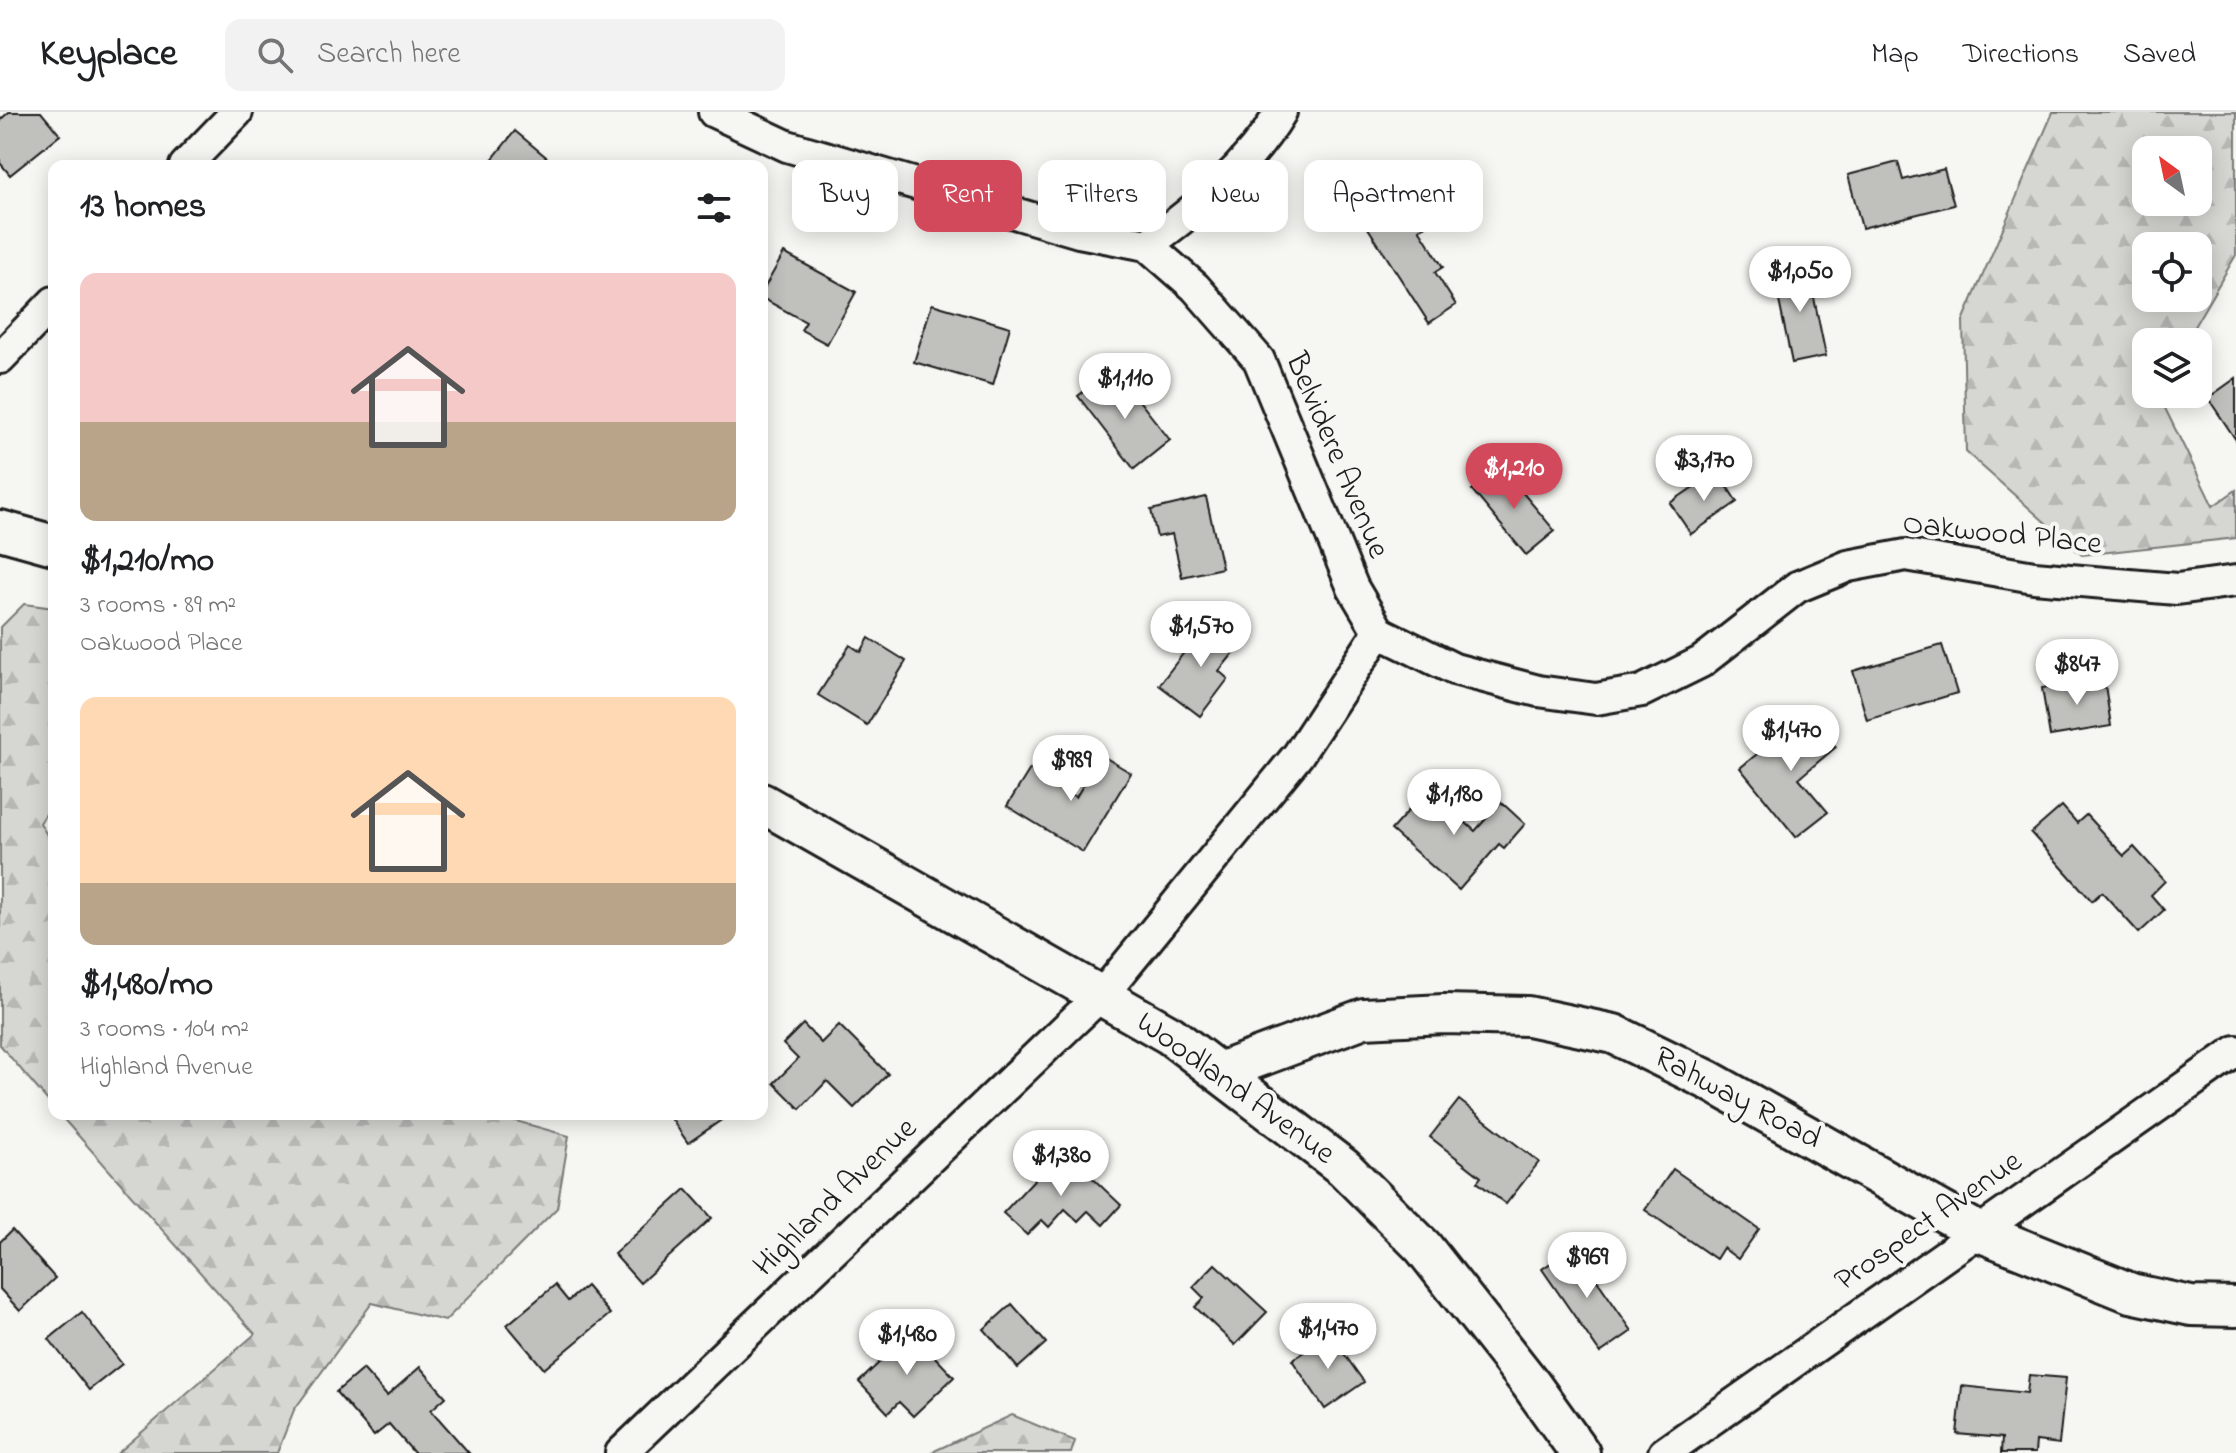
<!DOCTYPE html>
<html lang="en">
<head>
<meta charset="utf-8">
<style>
	:root { --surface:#fff; --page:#f2f2f2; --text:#202124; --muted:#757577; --line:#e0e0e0; --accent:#d1495b }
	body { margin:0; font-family:"Indie Flower",sans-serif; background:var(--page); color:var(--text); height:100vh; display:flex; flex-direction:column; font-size:30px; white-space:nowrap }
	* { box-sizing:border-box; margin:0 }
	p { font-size:26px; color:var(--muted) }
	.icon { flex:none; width:44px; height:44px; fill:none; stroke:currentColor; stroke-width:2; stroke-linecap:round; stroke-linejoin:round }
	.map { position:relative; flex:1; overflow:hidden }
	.drawer { position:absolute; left:48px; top:48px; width:720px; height:960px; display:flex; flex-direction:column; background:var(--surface); border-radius:16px; box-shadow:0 4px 20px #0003 }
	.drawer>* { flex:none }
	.guide { position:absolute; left:792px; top:48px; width:760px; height:72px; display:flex; gap:16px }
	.needle { width:52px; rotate:327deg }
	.controls { position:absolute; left:2132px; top:24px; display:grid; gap:16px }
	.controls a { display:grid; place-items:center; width:80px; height:80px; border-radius:16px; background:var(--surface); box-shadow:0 4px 20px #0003; font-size:40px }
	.price { position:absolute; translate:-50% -68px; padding:0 18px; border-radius:28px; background:#fff; color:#222; font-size:26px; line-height:52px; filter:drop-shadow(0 2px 4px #0008) }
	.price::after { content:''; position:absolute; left:50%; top:48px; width:24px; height:18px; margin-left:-12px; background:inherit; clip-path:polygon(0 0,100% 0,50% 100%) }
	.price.selected { background:var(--accent); color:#fff }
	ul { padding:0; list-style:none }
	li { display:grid; align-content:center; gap:16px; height:424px; padding:0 32px }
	li span { display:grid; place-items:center; height:248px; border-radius:16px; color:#555 }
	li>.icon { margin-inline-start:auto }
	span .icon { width:144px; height:144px; fill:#fffc; stroke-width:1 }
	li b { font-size:34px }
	h2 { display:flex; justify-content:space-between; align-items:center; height:96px; padding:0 32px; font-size:34px }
	.tag { padding:0 28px; border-radius:16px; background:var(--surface); box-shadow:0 4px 20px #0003; font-size:28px; line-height:72px }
	.tag.selected { background:var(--accent); color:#fff }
	header { display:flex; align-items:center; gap:48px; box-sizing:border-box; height:112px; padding:0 40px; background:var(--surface); border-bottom:2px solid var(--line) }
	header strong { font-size:38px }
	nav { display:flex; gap:44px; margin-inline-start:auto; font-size:28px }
	.search { width:560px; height:72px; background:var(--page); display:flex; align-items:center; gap:20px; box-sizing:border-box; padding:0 28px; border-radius:16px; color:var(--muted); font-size:30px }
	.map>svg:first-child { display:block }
	.forest { fill:url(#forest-firs); stroke:#797977; stroke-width:2; fill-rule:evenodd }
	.building { fill:#c0c0bd; stroke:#1c1c1c; stroke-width:2 }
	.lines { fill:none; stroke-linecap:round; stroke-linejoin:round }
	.minor-casing { stroke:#1c1c1c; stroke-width:36 }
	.tertiary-casing { stroke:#1c1c1c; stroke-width:44 }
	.minor { stroke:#f6f6f2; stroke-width:30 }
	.tertiary { stroke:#f6f6f2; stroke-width:38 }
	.labels { text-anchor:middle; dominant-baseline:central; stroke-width:8; stroke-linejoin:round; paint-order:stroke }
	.street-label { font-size:32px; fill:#1c1c1c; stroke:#f6f6f2 }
</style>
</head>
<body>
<header>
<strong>Keyplace</strong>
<div class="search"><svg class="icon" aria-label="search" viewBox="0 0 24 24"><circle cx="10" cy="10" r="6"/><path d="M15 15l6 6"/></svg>Search here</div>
<nav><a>Map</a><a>Directions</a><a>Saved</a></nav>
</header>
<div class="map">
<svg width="2236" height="1341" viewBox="0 0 2236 1341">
	<defs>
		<pattern id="forest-firs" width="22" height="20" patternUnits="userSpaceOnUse" patternTransform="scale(2)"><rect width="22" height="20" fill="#d6d6d2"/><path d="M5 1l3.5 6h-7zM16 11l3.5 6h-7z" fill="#b7b7b4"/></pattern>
	</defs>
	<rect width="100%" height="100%" fill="#f6f6f2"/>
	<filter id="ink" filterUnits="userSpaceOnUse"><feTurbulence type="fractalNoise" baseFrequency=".0125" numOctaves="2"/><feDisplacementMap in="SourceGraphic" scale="16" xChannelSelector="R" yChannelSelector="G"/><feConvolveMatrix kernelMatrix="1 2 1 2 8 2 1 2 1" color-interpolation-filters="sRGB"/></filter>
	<g filter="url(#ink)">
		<g class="forest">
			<path d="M2053 0H2236V143L2185 230H2146V282H2158L2213 394 2236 378V426L2082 443 1966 340 1963 209ZM2198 38V90H2146V38ZM2198 134V186H2146V134Z"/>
			<path d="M24 492 54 496V690L40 711 54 735V996L0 933V516Z"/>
			<path d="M59 1002H502L505 1006 569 1024 557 1096 445 1209 372 1191 294 1298 277 1341H118L255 1222Z"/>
			<path d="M1012 1303 1075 1329 1071 1341H930Z"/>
		</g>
		<g class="building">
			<path d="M9 0H41L60 23 10 63 0 51V8Z"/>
			<path d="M515 19 557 54H487Z"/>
			<path d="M1898 50 1903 68 1944 57 1954 93 1862 116 1848 63Z"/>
			<path d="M1379 69 1401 102 1417 92 1429 112 1419 117 1443 155 1435 160 1456 193 1429 211 1350 88Z"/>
			<path d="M784 141 856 180 827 232 801 218 806 210 762 186V180Z"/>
			<path d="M1807 152 1826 244 1792 251 1773 160Z"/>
			<path d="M932 192 1010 215 993 273 914 250Z"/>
			<path d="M2236 266V328L2208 286Z"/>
			<path d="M1100 267 1108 278 1122 267 1170 328 1134 357 1078 284Z"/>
			<path d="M1501 355 1555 419 1526 443 1472 378Z"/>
			<path d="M1717 359 1737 390 1691 422 1670 391Z"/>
			<path d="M1206 385 1222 456 1182 465 1172 422 1157 425 1151 398Z"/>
			<path d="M1209 508 1241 532 1219 559 1228 567 1200 604 1159 573Z"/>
			<path d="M869 526 906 549 867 613 818 583 850 533 861 540Z"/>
			<path d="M1942 533 1957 581 1867 608 1853 559Z"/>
			<path d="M2104 566 2111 614 2050 624 2042 576Z"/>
			<path d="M1807 601 1836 635 1799 666 1828 700 1796 725 1740 656Z"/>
			<path d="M1101 643 1131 661 1083 740 1007 694 1030 657 1076 685Z"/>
			<path d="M1428 677 1475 719 1501 690 1525 712 1504 736 1499 732 1459 778 1391 718Z"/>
			<path d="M2062 694 2077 711 2086 703 2124 744 2134 735 2165 769 2151 783 2164 798 2139 821 2102 780 2092 789 2031 721Z"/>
			<path d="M803 912 821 931 839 913 888 962 854 996 827 969 800 997 774 971 798 947 783 932Z"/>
			<path d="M1459 988 1539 1050 1506 1092 1477 1070 1481 1065 1430 1025Z"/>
			<path d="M668 1002H730L688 1031Z"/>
			<path d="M1058 1042 1077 1060 1082 1056 1121 1093 1103 1113 1088 1099 1078 1109 1065 1097 1049 1115 1042 1108 1027 1123 1003 1101Z"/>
			<path d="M1673 1057 1759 1117 1738 1147 1723 1136 1716 1147 1645 1098Z"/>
			<path d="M686 1077 712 1106 640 1171 614 1142Z"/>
			<path d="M12 1118 55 1166 20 1199 0 1177V1130Z"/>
			<path d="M1574 1135 1632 1219 1600 1241 1542 1157Z"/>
			<path d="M1215 1152 1267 1200 1235 1233 1195 1195 1204 1186 1193 1175Z"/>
			<path d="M555 1173 568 1189 586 1174 610 1202 544 1257 507 1213Z"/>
			<path d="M1012 1192 1046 1231 1018 1256 984 1217Z"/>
			<path d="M82 1200 122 1252 89 1278 49 1227Z"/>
			<path d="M911 1220 954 1265 913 1304 899 1290 888 1301 859 1270Z"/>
			<path d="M1330 1222 1364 1270 1325 1297 1292 1248Z"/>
			<path d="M420 1255 446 1285 431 1298 469 1341H414L389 1312 374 1324 336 1280 363 1257 387 1284Z"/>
			<path d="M2029 1263 2066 1266 2059 1332 2036 1329 2035 1341H2001L2002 1326 1957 1322 1962 1274 2027 1281Z"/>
		</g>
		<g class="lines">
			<defs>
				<g id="minor">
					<path d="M714 0 787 34 1079 120 1147 133 1195 175 1259 248 1353 476 1379 520"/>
					<path d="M185 54 237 0"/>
					<path d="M1147 133C1198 96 1248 55 1281 0"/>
					<path d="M0 246 54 190"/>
					<path d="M1379 520 1454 557 1538 579 1596 587 1642 579 1701 550 1797 475 1848 454 1906 443 2034 465 2177 477 2236 469"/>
					<path d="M621 1341 1107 877 1298 643 1379 520"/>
					<path d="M1664 1341 2236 939"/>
				</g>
				<g id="tertiary">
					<path d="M0 418 54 433"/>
					<path d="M762 691 1170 923 1344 1056 1423 1135 1530 1271 1580 1341"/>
					<path d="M1219 960 1364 906 1444 902 1528 904 1614 922 1708 968 1977 1119 2131 1181 2191 1194 2236 1195"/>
				</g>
			</defs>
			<use href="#minor" class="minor-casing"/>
			<use href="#tertiary" class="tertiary-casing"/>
			<use href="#minor" class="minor"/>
			<use href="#tertiary" class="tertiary"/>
		</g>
	</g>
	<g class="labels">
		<g class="street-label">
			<text transform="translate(1336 344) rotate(67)">Belvidere Avenue</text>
			<text transform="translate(2002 423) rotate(6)">Oakwood Place</text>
			<text transform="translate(1235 977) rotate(36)">Woodland Avenue</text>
			<text transform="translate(1737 987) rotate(28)">Rahway Road</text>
			<text transform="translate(836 1086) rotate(-44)">Highland Avenue</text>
			<text transform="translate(1929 1110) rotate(-35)">Prospect Avenue</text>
		</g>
	</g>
</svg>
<div class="controls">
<a><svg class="needle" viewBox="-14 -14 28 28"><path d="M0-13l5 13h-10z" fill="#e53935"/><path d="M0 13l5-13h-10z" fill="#757577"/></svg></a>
<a><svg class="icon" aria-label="locate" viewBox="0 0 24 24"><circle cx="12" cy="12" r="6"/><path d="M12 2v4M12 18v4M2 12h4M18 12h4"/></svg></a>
<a><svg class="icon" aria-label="layers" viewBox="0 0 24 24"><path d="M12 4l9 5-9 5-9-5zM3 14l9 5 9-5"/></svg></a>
</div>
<b class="price" style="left:1800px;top:202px">$1,050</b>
<b class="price" style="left:1125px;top:309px">$1,110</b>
<b class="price" style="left:1704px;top:391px">$3,170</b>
<b class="price selected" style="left:1514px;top:399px">$1,210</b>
<b class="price" style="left:1201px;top:557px">$1,570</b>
<b class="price" style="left:2077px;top:595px">$847</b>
<b class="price" style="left:1791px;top:661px">$1,470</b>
<b class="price" style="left:1071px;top:691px">$989</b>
<b class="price" style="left:1454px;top:725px">$1,180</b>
<b class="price" style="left:1061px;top:1086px">$1,380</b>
<b class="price" style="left:1587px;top:1188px">$969</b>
<b class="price" style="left:1328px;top:1259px">$1,470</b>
<b class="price" style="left:907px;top:1265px">$1,480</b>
<div class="guide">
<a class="tag">Buy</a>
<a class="tag selected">Rent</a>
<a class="tag">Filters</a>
<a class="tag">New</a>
<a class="tag">Apartment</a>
</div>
<section class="drawer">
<h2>13 homes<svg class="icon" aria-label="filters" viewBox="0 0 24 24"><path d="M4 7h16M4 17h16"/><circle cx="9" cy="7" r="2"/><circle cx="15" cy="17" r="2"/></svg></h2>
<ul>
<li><span style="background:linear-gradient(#f6c9c9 60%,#b9a48a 0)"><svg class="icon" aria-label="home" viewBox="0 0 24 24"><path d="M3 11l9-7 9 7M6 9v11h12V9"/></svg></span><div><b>$1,210/mo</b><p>3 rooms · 89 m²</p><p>Oakwood Place</p></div></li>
<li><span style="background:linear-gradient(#ffd9b3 75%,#b9a48a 0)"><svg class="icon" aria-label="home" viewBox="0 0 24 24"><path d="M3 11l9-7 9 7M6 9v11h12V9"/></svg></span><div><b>$1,480/mo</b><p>3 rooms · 104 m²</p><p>Highland Avenue</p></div></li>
</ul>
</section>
</div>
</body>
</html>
